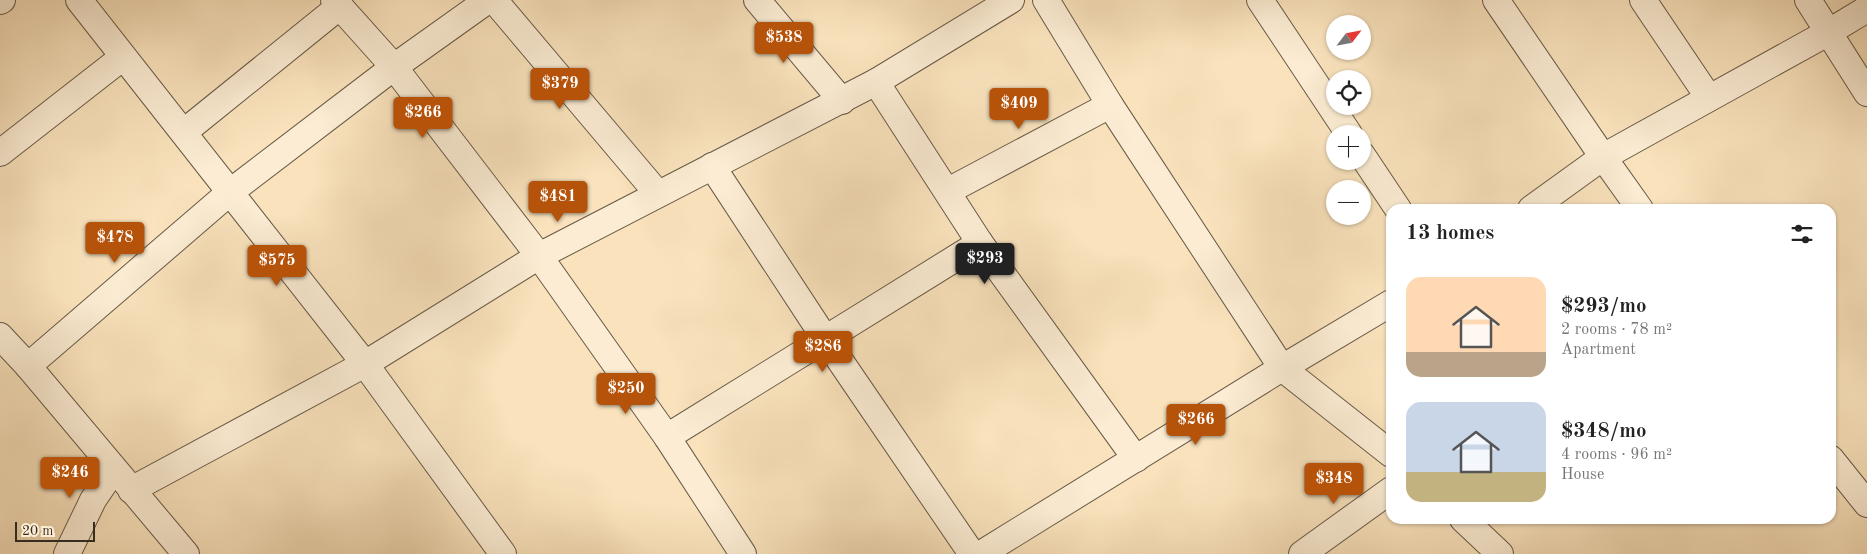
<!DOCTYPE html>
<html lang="en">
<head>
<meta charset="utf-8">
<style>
	:root { --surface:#fff; --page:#f2f2f2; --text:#222; --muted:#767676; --accent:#b45309 }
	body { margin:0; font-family:"Old Standard TT",serif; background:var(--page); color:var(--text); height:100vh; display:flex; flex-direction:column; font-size:19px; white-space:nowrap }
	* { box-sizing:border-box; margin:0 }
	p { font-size:16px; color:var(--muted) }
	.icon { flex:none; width:28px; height:28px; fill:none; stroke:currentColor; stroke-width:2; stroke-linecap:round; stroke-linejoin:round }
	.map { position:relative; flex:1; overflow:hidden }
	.drawer { position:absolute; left:1386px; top:204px; width:450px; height:320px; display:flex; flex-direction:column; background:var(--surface); border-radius:15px; box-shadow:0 1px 4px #0004 }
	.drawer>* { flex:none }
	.needle { width:32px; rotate:58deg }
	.controls { position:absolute; left:1326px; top:15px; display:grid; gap:10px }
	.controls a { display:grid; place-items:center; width:45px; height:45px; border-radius:50%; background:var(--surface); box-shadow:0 1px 4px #0004; font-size:25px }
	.scale { position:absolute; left:15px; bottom:12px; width:80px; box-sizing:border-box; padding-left:5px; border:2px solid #372c20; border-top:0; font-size:14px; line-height:18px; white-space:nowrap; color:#372c20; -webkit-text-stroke:4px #fbecd3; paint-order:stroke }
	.price { position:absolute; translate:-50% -42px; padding:0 11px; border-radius:5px; background:var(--accent); color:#fff; font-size:16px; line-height:32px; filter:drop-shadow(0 1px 2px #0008) }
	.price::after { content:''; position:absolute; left:50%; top:30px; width:15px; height:11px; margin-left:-8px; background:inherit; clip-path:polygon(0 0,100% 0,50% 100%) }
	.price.current { background:#222; color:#fff }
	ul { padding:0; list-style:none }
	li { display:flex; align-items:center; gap:15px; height:125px; padding:0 20px }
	li span { display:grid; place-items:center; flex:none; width:140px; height:100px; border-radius:15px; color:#555 }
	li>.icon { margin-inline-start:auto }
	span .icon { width:60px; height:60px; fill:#fffc; stroke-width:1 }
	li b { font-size:21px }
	h2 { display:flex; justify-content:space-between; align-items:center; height:60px; padding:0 20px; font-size:21px }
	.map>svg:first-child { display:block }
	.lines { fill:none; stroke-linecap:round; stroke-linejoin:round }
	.minor-casing { stroke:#685a47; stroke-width:28 }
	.minor { stroke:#fbecd3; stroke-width:26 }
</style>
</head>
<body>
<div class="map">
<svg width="1867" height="554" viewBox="0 0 1867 554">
	<rect width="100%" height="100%" fill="#f9e2bc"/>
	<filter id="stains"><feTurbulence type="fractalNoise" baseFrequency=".004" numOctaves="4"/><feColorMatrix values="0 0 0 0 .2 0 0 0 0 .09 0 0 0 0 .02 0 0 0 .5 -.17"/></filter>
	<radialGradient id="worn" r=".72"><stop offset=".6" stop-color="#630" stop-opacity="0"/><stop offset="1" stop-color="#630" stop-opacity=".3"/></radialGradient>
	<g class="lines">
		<defs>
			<g id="minor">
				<path d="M79 0 365 364 503 554"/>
				<path d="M334 0 394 67 539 256 667 437 743 554"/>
				<path d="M494 0 658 194"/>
				<path d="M757 0 842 101"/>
				<path d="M1046 0 1110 105 1282 368 1391 454"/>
				<path d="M1260 0 1349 134"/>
				<path d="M1496 0 1603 157 1640 209"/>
				<path d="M1643 0 1709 98"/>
				<path d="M1808 0 1867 93"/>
				<path d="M0 1 2 0"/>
				<path d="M876 82 980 243 1136 459"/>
				<path d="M184 132 340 6"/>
				<path d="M0 153 123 57"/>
				<path d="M1362 155 1398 209"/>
				<path d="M712 166 826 340 972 554"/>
				<path d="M948 191 1110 105"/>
				<path d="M1531 209 1603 157 1829 32 1867 9"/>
				<path d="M0 336 28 366 186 554"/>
				<path d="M28 366 229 193 394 67 488 0"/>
				<path d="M667 437 980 243"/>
				<path d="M1831 459 1867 504"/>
				<path d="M131 490 365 364 539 256 876 82 1011 0"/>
				<path d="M1463 519 1500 554"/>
				<path d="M67 554 93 500 114 469"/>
				<path d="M981 554 1282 368 1391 303"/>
				<path d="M1302 554 1391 490"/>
			</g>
		</defs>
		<use href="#minor" class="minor-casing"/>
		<use href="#minor" class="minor"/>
	</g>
	<rect width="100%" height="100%" filter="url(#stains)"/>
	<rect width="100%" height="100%" fill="url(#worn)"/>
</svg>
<div class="controls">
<a><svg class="needle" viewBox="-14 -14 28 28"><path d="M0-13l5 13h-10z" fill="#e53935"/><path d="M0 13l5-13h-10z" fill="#767676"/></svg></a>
<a><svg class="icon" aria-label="locate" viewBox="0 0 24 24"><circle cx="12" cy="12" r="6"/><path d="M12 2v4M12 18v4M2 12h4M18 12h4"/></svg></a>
<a>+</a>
<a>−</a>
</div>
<div class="scale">20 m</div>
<b class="price" style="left:784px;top:64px">$538</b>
<b class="price" style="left:560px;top:110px">$379</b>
<b class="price" style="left:1019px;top:130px">$409</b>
<b class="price" style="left:423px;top:139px">$266</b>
<b class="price" style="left:558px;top:223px">$481</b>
<b class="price" style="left:115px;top:264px">$478</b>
<b class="price current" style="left:985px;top:285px">$293</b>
<b class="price" style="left:277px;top:287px">$575</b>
<b class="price" style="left:823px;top:373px">$286</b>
<b class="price" style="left:626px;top:415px">$250</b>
<b class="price" style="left:1196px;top:446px">$266</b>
<b class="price" style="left:70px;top:499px">$246</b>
<b class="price" style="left:1334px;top:505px">$348</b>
<section class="drawer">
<h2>13 homes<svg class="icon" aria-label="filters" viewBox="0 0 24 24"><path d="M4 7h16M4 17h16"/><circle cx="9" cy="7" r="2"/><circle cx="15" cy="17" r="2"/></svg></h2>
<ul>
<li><span style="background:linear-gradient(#ffd9b3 75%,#b9a48a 0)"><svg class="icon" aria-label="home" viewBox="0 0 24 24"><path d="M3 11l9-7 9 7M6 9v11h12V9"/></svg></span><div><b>$293/mo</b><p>2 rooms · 78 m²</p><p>Apartment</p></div></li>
<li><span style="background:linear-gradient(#c9d6e8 70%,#c2b280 0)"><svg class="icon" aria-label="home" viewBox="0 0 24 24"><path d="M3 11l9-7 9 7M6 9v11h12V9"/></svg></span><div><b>$348/mo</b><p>4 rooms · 96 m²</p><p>House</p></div></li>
</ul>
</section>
</div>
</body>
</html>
